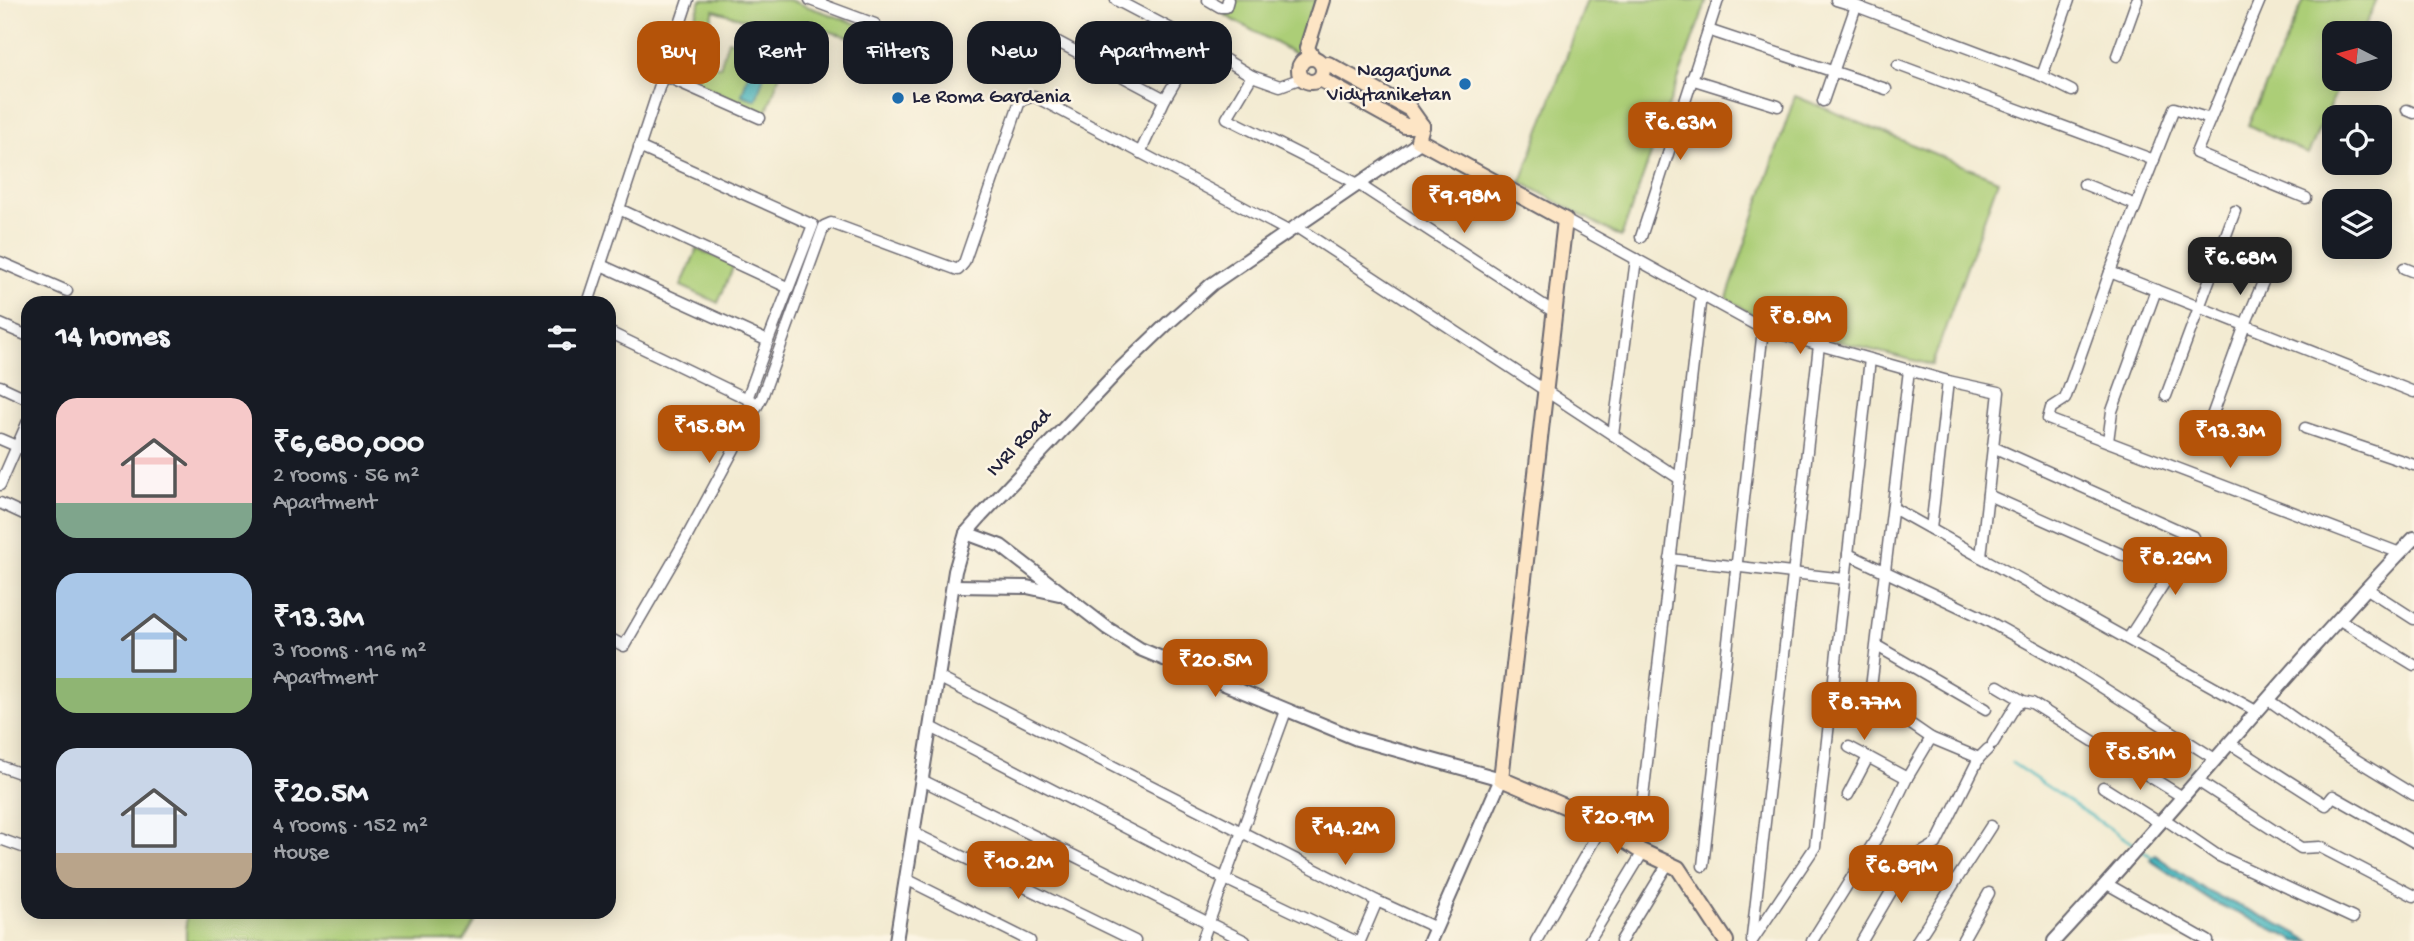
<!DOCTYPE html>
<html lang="en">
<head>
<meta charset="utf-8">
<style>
	:root { --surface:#171b24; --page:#20242c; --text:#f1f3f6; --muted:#9ea1a6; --accent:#b45309 }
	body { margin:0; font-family:"Gochi Hand",sans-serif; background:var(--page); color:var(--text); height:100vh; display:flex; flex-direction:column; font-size:26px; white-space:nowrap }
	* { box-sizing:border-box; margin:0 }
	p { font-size:23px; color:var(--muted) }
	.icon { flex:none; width:38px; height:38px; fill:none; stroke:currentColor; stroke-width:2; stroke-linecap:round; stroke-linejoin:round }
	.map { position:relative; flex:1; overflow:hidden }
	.panel { position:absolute; left:21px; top:296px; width:595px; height:623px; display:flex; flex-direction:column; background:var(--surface); border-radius:21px; box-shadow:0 4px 18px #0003 }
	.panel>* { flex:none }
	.guide { position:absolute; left:637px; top:21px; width:665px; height:63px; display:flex; gap:14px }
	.needle { width:46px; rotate:276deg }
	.tools { position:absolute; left:2322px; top:21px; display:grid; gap:14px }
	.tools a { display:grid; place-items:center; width:70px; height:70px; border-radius:14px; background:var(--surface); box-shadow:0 4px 18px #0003; font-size:35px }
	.price { position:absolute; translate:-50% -60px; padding:0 16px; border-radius:14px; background:var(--accent); color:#fff; font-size:23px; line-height:46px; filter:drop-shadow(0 2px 4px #0008) }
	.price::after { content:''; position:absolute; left:50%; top:42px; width:21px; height:16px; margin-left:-10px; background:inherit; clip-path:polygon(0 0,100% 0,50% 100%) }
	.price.on { background:#222; color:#fff }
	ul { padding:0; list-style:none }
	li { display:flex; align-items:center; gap:21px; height:175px; padding:0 35px }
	li span { display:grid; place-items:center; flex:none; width:196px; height:140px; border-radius:21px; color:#555 }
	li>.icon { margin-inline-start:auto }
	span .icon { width:84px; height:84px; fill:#fffc; stroke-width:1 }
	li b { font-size:30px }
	h2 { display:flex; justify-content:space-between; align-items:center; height:84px; padding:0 35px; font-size:30px }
	.chip { padding:0 24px; border-radius:21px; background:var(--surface); box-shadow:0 4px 18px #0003; font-size:24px; line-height:63px }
	.chip.on { background:var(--accent); color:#fff }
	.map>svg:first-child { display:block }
	.green { fill:#acce77; stroke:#677859; stroke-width:2; fill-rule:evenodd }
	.water { fill:#46b6bd; stroke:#346c7c; stroke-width:2 }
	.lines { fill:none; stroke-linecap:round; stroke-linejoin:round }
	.stream { stroke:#46b6bd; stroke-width:2.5 }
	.minor-casing { stroke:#6b6870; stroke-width:13 }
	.tertiary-casing { stroke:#6b6870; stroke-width:16 }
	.secondary-casing { stroke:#6b6870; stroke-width:18 }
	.minor { stroke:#fff; stroke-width:10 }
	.tertiary { stroke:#fff; stroke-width:12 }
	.secondary { stroke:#fde5c5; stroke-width:14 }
	.poi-dot { fill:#1f6fb2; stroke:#fcf5e5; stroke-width:2.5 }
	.labels { text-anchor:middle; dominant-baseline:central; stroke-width:5; stroke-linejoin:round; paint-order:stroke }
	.poi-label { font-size:21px; fill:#22223b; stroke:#fcf5e5; text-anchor:end }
	.street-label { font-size:21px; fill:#22223b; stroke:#fcf5e5 }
</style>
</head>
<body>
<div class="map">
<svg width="2414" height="941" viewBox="0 0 2414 941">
	<rect width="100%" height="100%" fill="#fcf5e5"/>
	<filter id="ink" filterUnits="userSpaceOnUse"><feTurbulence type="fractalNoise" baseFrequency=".0143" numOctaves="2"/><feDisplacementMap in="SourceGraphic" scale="14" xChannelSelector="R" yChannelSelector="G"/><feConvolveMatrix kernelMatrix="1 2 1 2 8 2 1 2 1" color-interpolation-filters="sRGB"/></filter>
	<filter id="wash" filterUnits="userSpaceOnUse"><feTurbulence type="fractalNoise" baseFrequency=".00686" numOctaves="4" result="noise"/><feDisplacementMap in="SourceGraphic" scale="28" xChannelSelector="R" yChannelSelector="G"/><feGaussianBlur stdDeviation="1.57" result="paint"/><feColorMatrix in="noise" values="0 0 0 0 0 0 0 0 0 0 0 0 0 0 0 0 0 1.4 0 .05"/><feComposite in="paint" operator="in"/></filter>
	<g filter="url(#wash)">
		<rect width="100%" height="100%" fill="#f3ebd2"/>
		<g class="green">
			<path d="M701 0H789L869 28 861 40 808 26 788 51 766 114 676 74ZM714 10 769 27 761 50 728 40 720 67 699 60Z"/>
			<path d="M1232 0H1318L1301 57 1226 16Z"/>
			<path d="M1587 0H1707L1621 237 1521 182Z"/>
			<path d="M2304 0H2377L2362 33H2334V79H2342L2308 154 2248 125Z"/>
			<path d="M1795 96 1998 180 1932 365 1765 323 1727 298Z"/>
			<path d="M697 249 734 265 718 303 681 286Z"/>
			<path d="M186 912H481L464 941H186Z"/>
		</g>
		<g class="water">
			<path d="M752 61 767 66 756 100 742 95Z"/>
			<path d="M2155 855 2207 891 2287 928 2310 941H2297L2209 900 2150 860Z"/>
		</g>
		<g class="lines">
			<g class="stream">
				<path d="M2012 763 2135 845"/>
				<path d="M2143 851 2155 859"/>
			</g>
		</g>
	</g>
	<g filter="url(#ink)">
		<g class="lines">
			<defs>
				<g id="minor">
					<path d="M810 0 875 24"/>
					<path d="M1116 0 1198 43 1252 76 1280 86 1302 78"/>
					<path d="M1208 0 1220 7H1226L1228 0"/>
					<path d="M1836 0 1856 6"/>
					<path d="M2260 0 2196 153 2306 198"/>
					<path d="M1708 30 1886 89"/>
					<path d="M1058 42 1165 99"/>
					<path d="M2117 56 2137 0"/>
					<path d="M1898 65 2154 160"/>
					<path d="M663 75 760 118"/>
					<path d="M1252 76 1227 118 1358 184 1554 312"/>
					<path d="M2042 76 2069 0"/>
					<path d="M1691 79 1778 106"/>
					<path d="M1823 101 1856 6 2042 76 2072 91"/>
					<path d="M2407 110 2414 113"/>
					<path d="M2210 119 2174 108 2110 272 2414 392"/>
					<path d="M1140 153 1165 99 1198 43"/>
					<path d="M2084 184 2136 205"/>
					<path d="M619 209 787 287"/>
					<path d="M1565 220 1763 329 1948 381 1931 529"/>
					<path d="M1295 226 1680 479"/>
					<path d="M1641 237 1718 0"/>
					<path d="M0 262 67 291"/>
					<path d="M601 265 768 341 813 225 639 147"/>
					<path d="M2404 268 2414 272"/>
					<path d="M2110 272 2065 399 2051 408 2048 419 2400 553"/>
					<path d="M588 303 688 0"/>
					<path d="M0 324 28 336"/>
					<path d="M609 332 758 404"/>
					<path d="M1948 381 1999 392 1981 557"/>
					<path d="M0 386 28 399"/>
					<path d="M2166 396 2235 211"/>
					<path d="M747 399 768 341"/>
					<path d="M2305 428 2414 465"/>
					<path d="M1613 435 1636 259"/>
					<path d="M2204 438 2245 325 2263 282"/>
					<path d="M0 439 28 451"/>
					<path d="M2108 441 2112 411 2156 290"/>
					<path d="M1993 447 2194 537 2128 639"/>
					<path d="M0 485 28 421"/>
					<path d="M1988 495 2170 576"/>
					<path d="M0 503 28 516"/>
					<path d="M1893 508 2256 711"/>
					<path d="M1848 554 1979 616 2067 665 2215 759"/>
					<path d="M1670 559 1845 579"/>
					<path d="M2366 588 2414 619"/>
					<path d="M2338 619 2414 665"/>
					<path d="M609 638 624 646 682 546 762 397 824 226 831 223 958 270 964 263 1020 101 1034 96 1288 231"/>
					<path d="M1877 646 1986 709"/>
					<path d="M938 677 1377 901 1436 928"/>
					<path d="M1998 686 2023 701"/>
					<path d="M2267 699 2332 745 2414 795"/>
					<path d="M1830 708 1870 696 1909 370"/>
					<path d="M931 727 1225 879 1355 941"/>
					<path d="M1993 743 2016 705 2023 701 2032 703 2181 796"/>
					<path d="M2229 743 2326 805 2333 796 2414 842"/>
					<path d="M1849 747 1868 757"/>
					<path d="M1979 758 1988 749"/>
					<path d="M0 766 28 776"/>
					<path d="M922 780 1245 941"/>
					<path d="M2196 780 2301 848 2320 847 2414 896"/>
					<path d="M2103 787 2160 823"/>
					<path d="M1848 795 1868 757 1907 778"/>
					<path d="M2163 818 2217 855 2353 918"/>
					<path d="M914 833 1135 941"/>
					<path d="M0 839 28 849"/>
					<path d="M1637 849 1701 295"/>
					<path d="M1703 866 1763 329"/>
					<path d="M906 879 1030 941"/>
					<path d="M2107 884 2208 941"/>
					<path d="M1752 937 1819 345"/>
					<path d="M1202 941 1286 711"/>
					<path d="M1360 941 1377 901"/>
					<path d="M1536 941 1602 826"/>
					<path d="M1589 941 1643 852"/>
					<path d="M1621 941 1669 862"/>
					<path d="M1752 941 1815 847 1870 359"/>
					<path d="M1812 941 1884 826 1907 778 1931 738"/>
					<path d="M1862 941 1902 873 1919 854 1936 844 1979 758 1931 738 1870 696"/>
					<path d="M1917 941 1991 826"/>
					<path d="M1962 941 1989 893"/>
				</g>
				<g id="tertiary">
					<path d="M966 533 1001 546 1107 628 1140 649 1357 739 1501 779 1430 941"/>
					<path d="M953 586 1027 587 1059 594"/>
					<path d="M896 941 955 571 966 533 981 516 1118 371 1167 324 1212 284 1417 144 1418 140"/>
					<path d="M2054 941C2177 809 2289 668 2414 538"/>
				</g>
				<g id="secondary">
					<circle cx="1311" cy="70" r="12"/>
					<path d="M1313 58 1307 48 1322 0"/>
					<path d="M1322 65 1328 64 1410 109 1422 126"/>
					<path d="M1320 79 1405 126H1422"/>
					<path d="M1422 126 1418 140 1565 220 1501 779 1569 808 1602 826 1637 849 1678 868 1726 941"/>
				</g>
			</defs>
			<use href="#minor" class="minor-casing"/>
			<use href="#tertiary" class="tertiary-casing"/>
			<use href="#secondary" class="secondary-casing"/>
			<use href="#minor" class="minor"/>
			<use href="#tertiary" class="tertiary"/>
			<use href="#secondary" class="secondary"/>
		</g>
	</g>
	<g class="poi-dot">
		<circle cx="1465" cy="84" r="7"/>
		<circle cx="898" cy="98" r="7"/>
	</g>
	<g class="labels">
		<g class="poi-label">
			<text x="1451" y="72">Nagarjuna<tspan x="1451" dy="24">Vidytaniketan</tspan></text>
			<text x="912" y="98" text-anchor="start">Le Roma Gardenia</text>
		</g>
		<g class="street-label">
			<text transform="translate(1020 444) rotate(-47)">IVRI Road</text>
		</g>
	</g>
</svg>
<div class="tools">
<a><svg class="needle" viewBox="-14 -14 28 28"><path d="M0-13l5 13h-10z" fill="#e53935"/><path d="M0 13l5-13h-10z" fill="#9ea1a6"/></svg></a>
<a><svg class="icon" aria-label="locate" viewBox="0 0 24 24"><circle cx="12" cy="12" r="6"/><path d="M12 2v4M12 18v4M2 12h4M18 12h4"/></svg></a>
<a><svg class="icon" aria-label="layers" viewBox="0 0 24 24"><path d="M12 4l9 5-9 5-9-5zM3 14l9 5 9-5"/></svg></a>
</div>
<b class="price" style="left:1680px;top:162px">₹6.63M</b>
<b class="price" style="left:1464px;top:235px">₹9.98M</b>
<b class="price on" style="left:2240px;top:297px">₹6.68M</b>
<b class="price" style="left:1800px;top:356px">₹8.8M</b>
<b class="price" style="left:709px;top:465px">₹15.8M</b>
<b class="price" style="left:2230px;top:470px">₹13.3M</b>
<b class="price" style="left:2175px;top:597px">₹8.26M</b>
<b class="price" style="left:1215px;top:699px">₹20.5M</b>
<b class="price" style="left:1864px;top:742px">₹8.77M</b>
<b class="price" style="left:2140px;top:792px">₹5.51M</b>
<b class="price" style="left:1617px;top:856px">₹20.9M</b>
<b class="price" style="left:1345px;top:867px">₹14.2M</b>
<b class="price" style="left:1018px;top:901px">₹10.2M</b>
<b class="price" style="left:1901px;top:905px">₹6.89M</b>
<div class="guide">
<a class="chip on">Buy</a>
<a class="chip">Rent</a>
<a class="chip">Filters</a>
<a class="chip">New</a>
<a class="chip">Apartment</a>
</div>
<section class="panel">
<h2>14 homes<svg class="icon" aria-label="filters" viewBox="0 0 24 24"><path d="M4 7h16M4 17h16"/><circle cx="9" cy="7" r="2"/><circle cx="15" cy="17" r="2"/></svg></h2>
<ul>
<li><span style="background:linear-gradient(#f6c9c9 75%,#7fa58c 0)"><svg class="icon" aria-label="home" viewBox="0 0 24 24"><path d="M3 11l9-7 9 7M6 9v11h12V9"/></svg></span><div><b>₹6,680,000</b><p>2 rooms · 56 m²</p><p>Apartment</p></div></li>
<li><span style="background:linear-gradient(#a9c7e8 75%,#8fb573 0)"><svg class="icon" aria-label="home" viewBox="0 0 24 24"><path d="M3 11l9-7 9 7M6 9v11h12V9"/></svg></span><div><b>₹13.3M</b><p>3 rooms · 116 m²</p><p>Apartment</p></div></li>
<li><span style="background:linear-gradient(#c9d6e8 75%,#b9a48a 0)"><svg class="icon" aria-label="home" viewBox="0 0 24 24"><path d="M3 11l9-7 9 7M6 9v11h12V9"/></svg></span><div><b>₹20.5M</b><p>4 rooms · 152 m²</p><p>House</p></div></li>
</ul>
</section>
</div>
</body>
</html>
